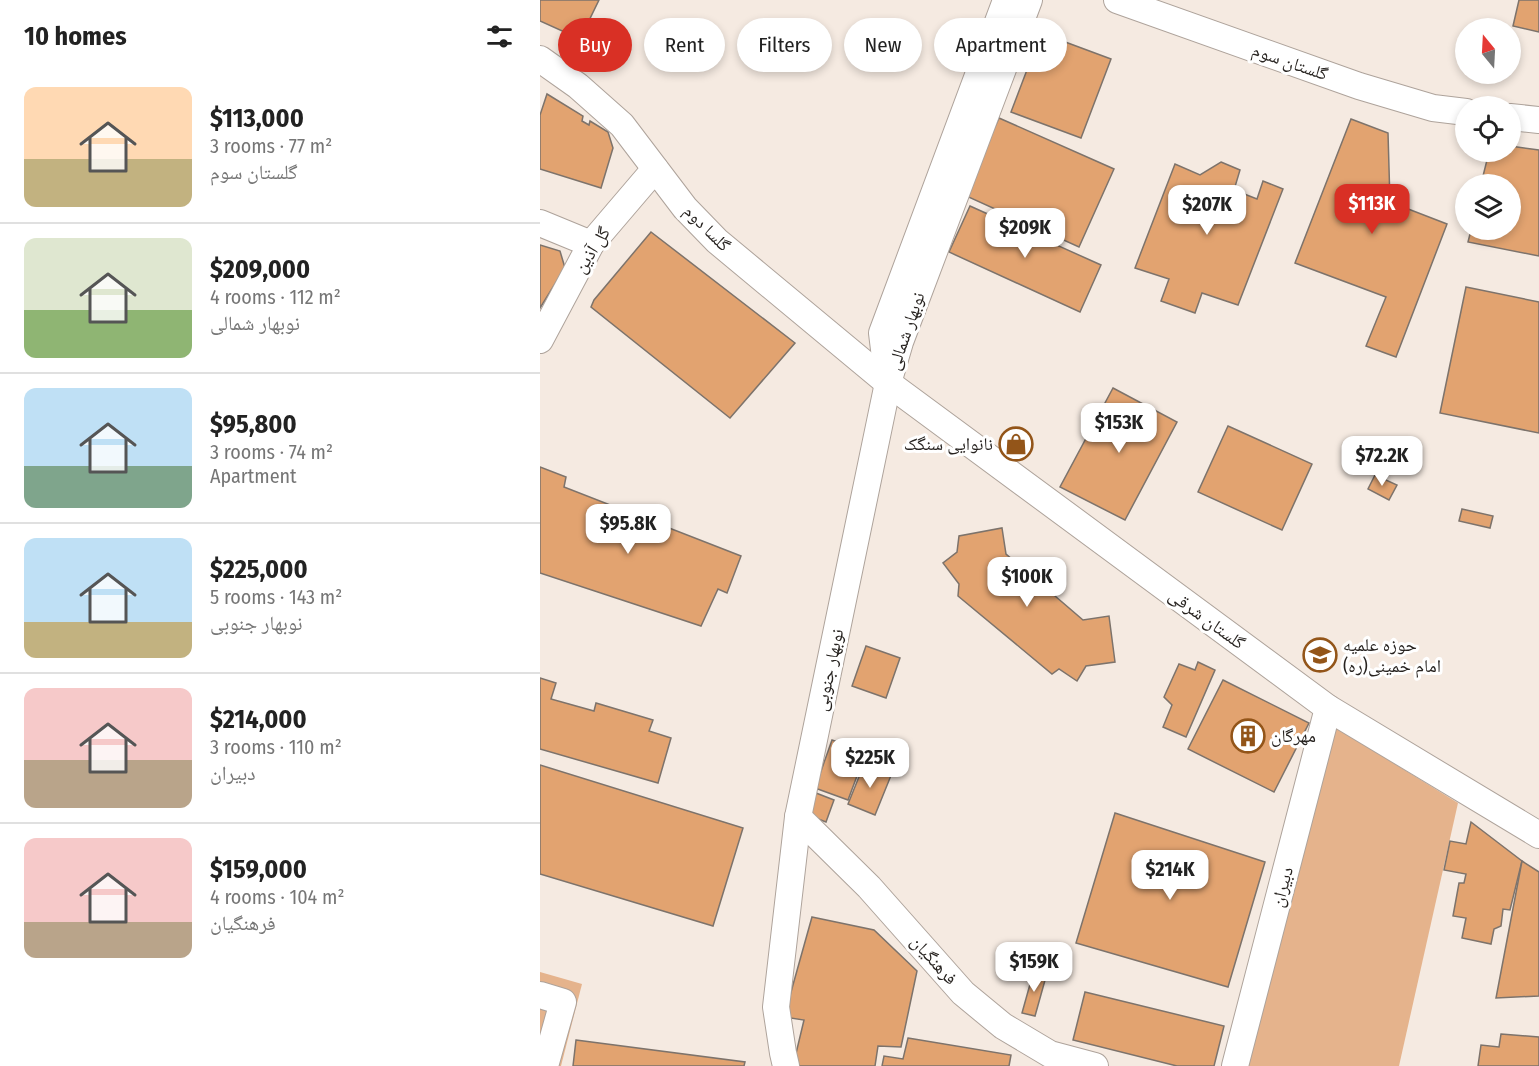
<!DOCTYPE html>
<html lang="en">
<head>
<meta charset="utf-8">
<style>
	:root { --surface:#fff; --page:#f2f2f2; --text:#222; --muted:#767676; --line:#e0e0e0; --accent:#d93025 }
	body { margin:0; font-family:"Fira Sans Condensed","Noto Naskh Arabic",sans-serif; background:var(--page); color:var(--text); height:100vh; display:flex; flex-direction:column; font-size:22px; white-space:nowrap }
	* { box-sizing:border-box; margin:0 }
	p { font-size:20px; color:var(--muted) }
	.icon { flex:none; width:33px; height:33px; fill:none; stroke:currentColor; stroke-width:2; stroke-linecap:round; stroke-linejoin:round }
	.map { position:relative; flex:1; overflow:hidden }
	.sheet { display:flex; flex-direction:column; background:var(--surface); width:540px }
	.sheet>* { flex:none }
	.banner { position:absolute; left:18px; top:18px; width:570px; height:54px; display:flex; gap:12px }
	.needle { width:39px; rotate:342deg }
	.fabs { position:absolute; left:915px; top:18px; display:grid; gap:12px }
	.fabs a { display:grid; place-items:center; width:66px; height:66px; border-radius:50%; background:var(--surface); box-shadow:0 3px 9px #0003; font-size:30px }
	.price { position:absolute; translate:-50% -51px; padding:0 14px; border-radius:12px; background:#fff; color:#222; font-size:20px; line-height:39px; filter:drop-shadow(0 2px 3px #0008) }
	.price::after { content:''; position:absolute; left:50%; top:36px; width:18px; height:14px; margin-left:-9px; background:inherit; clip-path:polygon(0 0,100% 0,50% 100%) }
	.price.on { background:var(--accent); color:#fff }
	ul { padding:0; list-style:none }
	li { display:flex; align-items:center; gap:18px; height:150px; padding:0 24px }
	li+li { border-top:2px solid var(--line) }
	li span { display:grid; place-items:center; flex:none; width:168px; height:120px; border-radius:12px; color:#555 }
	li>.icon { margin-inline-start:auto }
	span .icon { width:72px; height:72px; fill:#fffc; stroke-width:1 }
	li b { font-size:26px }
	h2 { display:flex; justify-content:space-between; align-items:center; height:72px; padding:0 24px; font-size:26px }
	.chip { padding:0 21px; border-radius:27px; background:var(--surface); box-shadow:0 3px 9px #0003; font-size:21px; line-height:54px }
	.chip.on { background:var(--accent); color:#fff }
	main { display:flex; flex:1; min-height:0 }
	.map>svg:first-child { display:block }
	.green { fill:#e5b38c }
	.building { fill:#e2a370; stroke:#7d736b; stroke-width:1.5 }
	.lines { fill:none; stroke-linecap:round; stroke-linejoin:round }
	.minor-casing { stroke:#aea39b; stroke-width:28 }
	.minor { stroke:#fff; stroke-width:26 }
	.labels { text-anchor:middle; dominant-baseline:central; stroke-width:6; stroke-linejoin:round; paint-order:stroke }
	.street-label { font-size:18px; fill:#272320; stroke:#fff }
	.poi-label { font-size:18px; fill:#272320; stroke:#fff; text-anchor:start }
</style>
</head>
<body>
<main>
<section class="sheet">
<h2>10 homes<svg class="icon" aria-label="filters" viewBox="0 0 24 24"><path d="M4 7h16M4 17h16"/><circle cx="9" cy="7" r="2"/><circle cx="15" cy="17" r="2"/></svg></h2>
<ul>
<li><span style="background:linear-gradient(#ffd9b3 60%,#c2b280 0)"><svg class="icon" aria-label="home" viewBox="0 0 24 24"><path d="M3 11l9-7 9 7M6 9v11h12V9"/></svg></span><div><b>$113,000</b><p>3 rooms · 77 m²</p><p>گلستان سوم</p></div></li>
<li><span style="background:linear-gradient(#dfe7d0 60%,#8fb573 0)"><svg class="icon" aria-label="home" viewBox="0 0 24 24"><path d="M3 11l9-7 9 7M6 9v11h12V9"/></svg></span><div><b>$209,000</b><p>4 rooms · 112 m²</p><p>نوبهار شمالی</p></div></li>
<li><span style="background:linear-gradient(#bfe0f5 65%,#7fa58c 0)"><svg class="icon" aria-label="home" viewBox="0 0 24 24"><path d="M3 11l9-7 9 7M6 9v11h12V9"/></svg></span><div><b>$95,800</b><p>3 rooms · 74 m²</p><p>Apartment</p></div></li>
<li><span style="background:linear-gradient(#bfe0f5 70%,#c2b280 0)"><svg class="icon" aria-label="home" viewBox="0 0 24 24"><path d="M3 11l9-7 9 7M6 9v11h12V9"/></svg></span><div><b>$225,000</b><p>5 rooms · 143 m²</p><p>نوبهار جنوبی</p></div></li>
<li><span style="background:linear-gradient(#f6c9c9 60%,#b9a48a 0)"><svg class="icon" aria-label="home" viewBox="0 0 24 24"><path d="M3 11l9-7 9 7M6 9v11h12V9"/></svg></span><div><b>$214,000</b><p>3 rooms · 110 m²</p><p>دبیران</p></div></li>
<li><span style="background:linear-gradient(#f6c9c9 70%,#b9a48a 0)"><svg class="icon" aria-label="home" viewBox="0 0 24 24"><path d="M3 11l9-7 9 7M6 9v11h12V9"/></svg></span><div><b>$159,000</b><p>4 rooms · 104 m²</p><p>فرهنگیان</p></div></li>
</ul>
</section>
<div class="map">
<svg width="999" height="1066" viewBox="0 0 999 1066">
	<rect width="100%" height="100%" fill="#f5eae1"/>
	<g class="green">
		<path d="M795 727 918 803 859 1066H706Z"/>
		<path d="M0 972 42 984 21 1066H0Z"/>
	</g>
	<g class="building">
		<path d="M0 0H59L40 39 0 21Z"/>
		<path d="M979 0H999V32L973 26Z"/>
		<path d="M501 33 571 59 541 138 471 112Z"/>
		<path d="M7 94 43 116 42 121 49 125 50 121 68 132 73 148 61 188 0 169V115Z"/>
		<path d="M459 118 574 169 539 247 424 195Z"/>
		<path d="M811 119 848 133 850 202 907 224 856 357 826 346 846 297 755 263Z"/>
		<path d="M970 146 999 150V256L928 242 931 230H970V184H941L949 152H970Z"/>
		<path d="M681 162 700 170 694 190 717 199 723 181 743 189 698 305 662 293 655 313 621 301 629 279 595 268 635 164 660 175Z"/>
		<path d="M430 206 561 265 540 312 409 252Z"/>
		<path d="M111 232 255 343 190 418 51 307 54 300Z"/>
		<path d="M0 245 20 251 25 268 0 308Z"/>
		<path d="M926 287 999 302V433L900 413Z"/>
		<path d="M573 388 637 422 585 520 520 487Z"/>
		<path d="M688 426 772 464 742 530 658 492Z"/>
		<path d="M0 467 26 477 24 487 201 556 187 593 178 589 161 626 0 573Z"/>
		<path d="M835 475 857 485 849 500 828 489Z"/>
		<path d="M922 509 953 516 950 528 919 521Z"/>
		<path d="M462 528 466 554 543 620 569 616 575 662 546 666 537 681 519 669 512 674 418 596 419 584 403 563 417 552 419 536Z"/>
		<path d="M326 646 360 658 346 698 312 686Z"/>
		<path d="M658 662 675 670 646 737 623 727 632 705 624 697 639 664 655 670Z"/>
		<path d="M0 678 16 683 11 699 54 711 56 703 113 720 109 731 131 738 118 783 0 749Z"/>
		<path d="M683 680 769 723 734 792 648 749Z"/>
		<path d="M292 740 326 752 308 800 275 788Z"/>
		<path d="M325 762 352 773 335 815 308 804Z"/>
		<path d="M0 765 203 828 173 926 0 874Z"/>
		<path d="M276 793 294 800 286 822 268 815Z"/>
		<path d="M575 813 725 862 688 987 536 943Z"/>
		<path d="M931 822 982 861 970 910 963 909 961 926 954 929 951 944 922 938 926 918 913 916 919 883H924L926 874 904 870 910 841 926 844Z"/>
		<path d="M982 861 999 872V996L956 998Z"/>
		<path d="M272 917 334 930 377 971 361 1047 338 1046 335 1066H253L264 1020 244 1017Z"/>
		<path d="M494 970 507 973 495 1016 482 1013Z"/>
		<path d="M545 992 684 1026 674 1066H637L533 1040Z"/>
		<path d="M961 1034 999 1037V1066H938L941 1045 959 1047Z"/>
		<path d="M368 1038 471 1055 469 1066H342L344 1056 363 1059Z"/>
		<path d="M36 1040 205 1062 204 1066H33Z"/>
	</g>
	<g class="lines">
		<defs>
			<g id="minor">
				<path d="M577 0 819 86 893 108 926 112"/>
				<path d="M0 59 38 86 82 125 145 208 177 241 348 383 788 708 999 835"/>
				<path d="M970 117 999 120"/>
				<path d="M0 223 51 244"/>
				<path d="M0 340 51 244 115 169"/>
				<path d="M347 374 342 333 465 3 468 0"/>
				<path d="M258 817 329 887 423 993 463 1026 510 1054 555 1066"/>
				<path d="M0 995 23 1002 5 1066"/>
				<path d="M246 1066 243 1053 236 1007 258 817 348 383 360 342 489 0"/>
				<path d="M695 1066 788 708"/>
			</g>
		</defs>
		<use href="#minor" class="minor-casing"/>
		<use href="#minor" class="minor"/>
	</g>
	<defs>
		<symbol id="shop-ring" viewBox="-11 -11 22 22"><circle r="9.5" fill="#fff" stroke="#935519" stroke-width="1.5"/><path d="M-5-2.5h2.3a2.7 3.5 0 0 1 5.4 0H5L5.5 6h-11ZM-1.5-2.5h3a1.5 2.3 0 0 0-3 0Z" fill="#935519"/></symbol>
		<symbol id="school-ring" viewBox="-11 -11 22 22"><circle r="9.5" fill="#fff" stroke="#935519" stroke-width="1.5"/><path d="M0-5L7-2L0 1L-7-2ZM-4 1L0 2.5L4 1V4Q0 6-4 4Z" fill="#935519"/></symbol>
		<symbol id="building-ring" viewBox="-11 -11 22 22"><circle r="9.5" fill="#fff" stroke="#935519" stroke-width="1.5"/><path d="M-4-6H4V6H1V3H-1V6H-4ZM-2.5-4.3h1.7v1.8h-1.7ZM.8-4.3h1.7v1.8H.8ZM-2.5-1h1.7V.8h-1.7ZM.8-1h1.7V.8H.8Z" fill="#935519"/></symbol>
	</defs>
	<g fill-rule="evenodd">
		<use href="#shop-ring" x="457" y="425" width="38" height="38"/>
		<use href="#school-ring" x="761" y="636" width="38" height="38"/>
		<use href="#building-ring" x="689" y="717" width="38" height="38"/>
	</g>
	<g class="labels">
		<g class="street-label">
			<text transform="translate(750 62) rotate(19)">گلستان سوم</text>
			<text transform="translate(167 228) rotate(45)">گلسا دوم</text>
			<text transform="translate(52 250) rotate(-57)">گل آذین</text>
			<text transform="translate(366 331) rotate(-71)">نوبهار شمالی</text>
			<text transform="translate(667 619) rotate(36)">گلستان شرقی</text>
			<text transform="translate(289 670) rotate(-78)">نوبهار جنوبی</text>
			<text transform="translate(742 887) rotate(-75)">دبیران</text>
			<text transform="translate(394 960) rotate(48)">فرهنگیان</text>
		</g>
		<g class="poi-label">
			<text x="453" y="444" text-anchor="end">نانوایی سنگک</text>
			<text x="803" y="645">حوزه علمیه<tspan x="803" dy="21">امام خمینی(ره)</tspan></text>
			<text x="731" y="736">مهرگان</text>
		</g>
	</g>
</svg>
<div class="fabs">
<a><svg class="needle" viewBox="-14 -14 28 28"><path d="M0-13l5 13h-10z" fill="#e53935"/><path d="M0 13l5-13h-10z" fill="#767676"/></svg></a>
<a><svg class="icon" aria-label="locate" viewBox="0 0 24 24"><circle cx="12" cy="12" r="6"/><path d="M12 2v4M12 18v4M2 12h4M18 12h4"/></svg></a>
<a><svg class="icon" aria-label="layers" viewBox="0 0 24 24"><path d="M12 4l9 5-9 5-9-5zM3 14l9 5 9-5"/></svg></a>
</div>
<b class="price on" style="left:832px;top:235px">$113K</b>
<b class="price" style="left:667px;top:236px">$207K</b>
<b class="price" style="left:485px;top:259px">$209K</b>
<b class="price" style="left:579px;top:454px">$153K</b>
<b class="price" style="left:842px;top:487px">$72.2K</b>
<b class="price" style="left:88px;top:555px">$95.8K</b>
<b class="price" style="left:487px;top:608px">$100K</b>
<b class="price" style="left:330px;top:789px">$225K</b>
<b class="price" style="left:630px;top:901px">$214K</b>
<b class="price" style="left:494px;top:993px">$159K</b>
<div class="banner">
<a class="chip on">Buy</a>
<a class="chip">Rent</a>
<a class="chip">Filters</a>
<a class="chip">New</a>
<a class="chip">Apartment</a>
</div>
</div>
</main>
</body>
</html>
